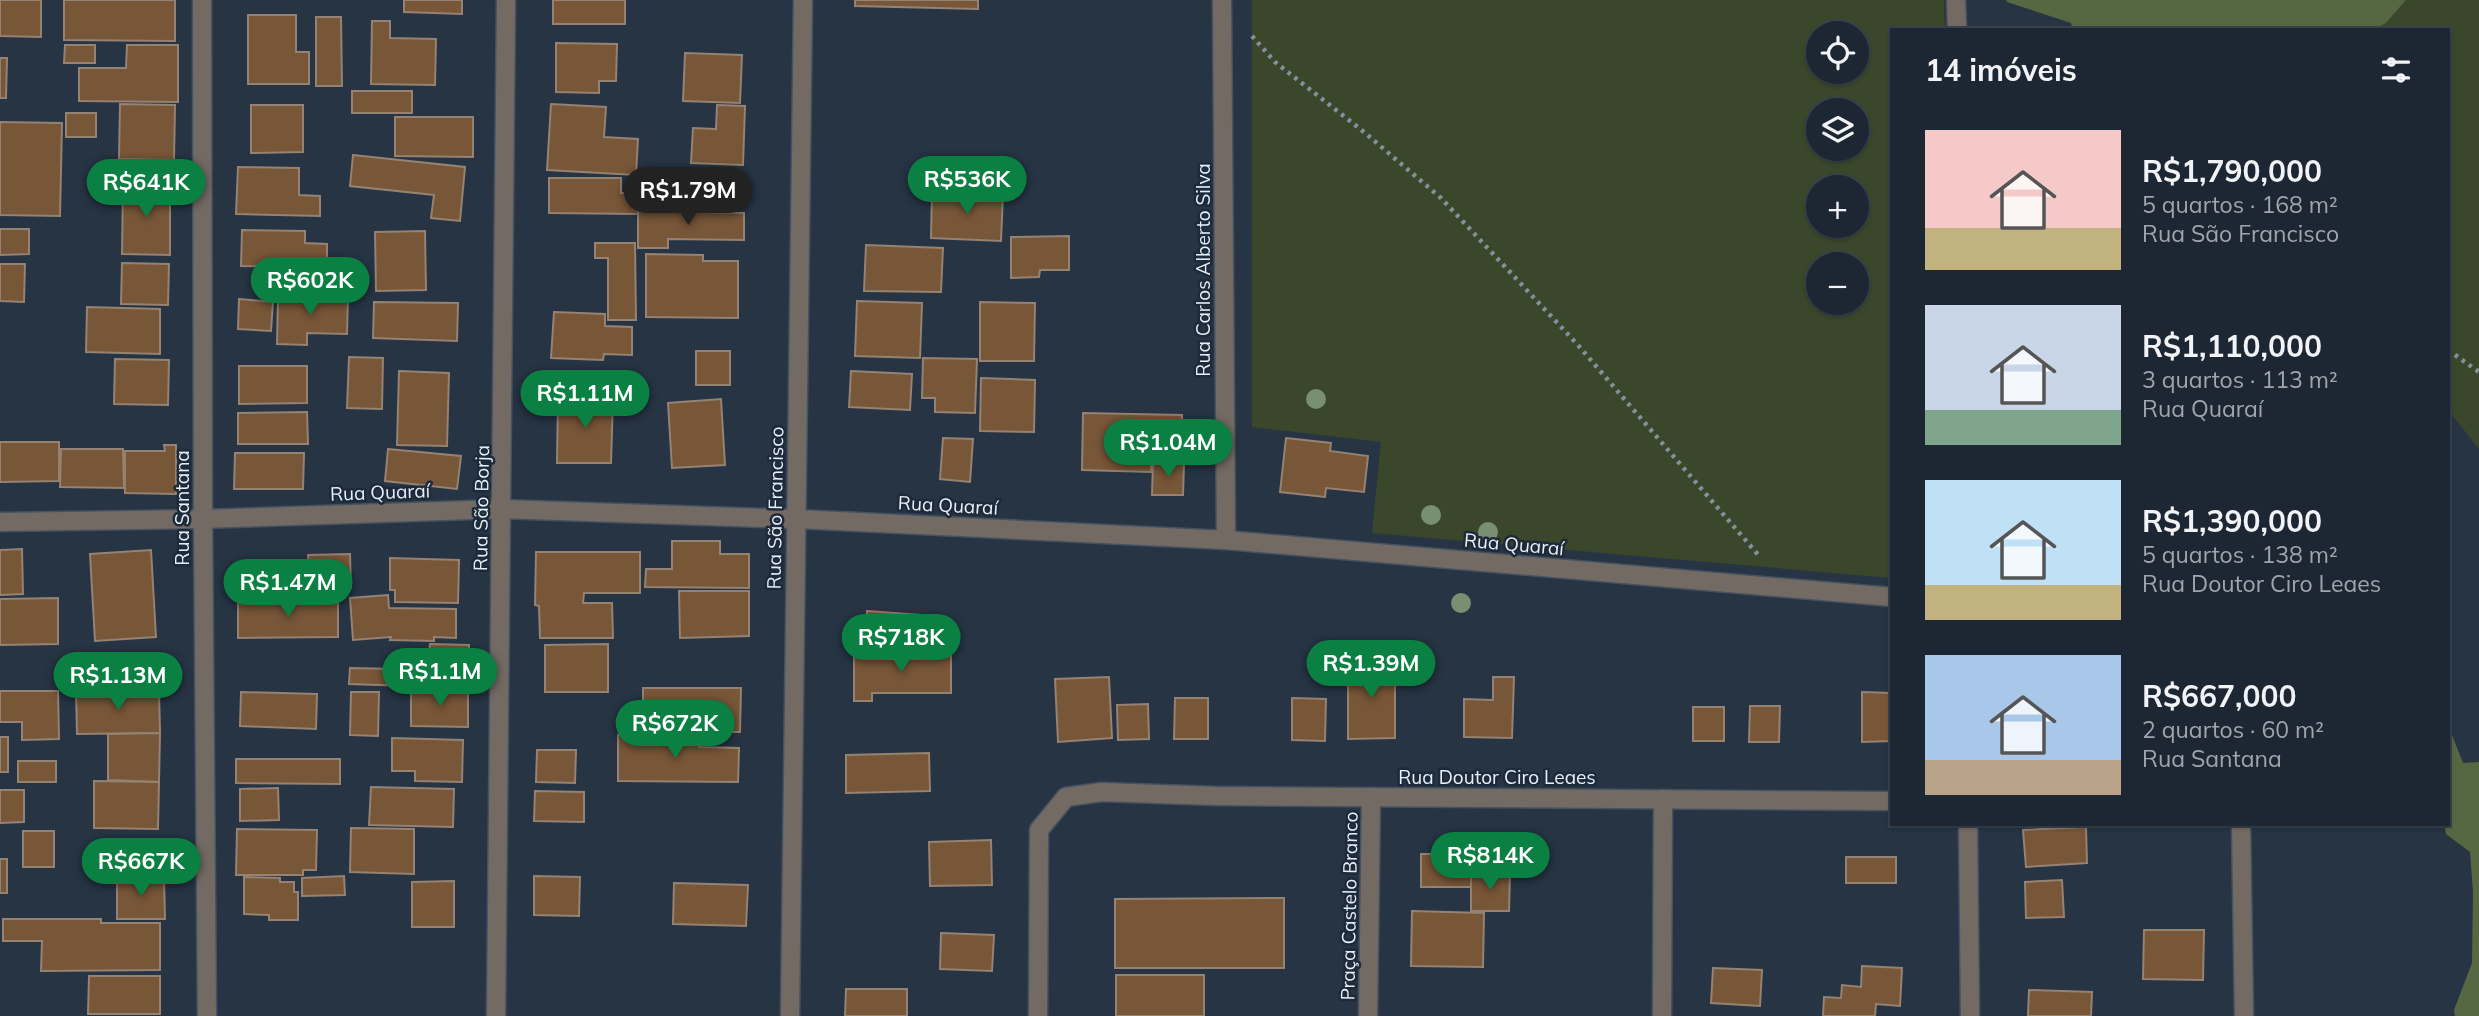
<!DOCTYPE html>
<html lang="pt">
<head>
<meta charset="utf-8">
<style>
	:root { --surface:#1c2733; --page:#29333f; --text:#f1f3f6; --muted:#a0a5ac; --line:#3a444e; --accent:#0b8043 }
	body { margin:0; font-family:Mulish,sans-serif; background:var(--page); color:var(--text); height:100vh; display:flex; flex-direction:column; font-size:26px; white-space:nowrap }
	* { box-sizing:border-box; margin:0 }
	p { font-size:23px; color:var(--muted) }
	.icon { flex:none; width:38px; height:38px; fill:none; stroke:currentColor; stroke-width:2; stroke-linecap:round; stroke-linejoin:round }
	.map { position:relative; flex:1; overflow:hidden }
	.sheet { position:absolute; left:1890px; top:28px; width:560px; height:798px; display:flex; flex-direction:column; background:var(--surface); border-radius:0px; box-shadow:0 2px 5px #0004,0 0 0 2px var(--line) }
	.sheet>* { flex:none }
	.tools { position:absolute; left:1806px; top:21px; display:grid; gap:14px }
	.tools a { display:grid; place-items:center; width:63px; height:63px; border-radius:50%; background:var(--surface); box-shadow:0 2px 5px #0004,0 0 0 2px var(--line); font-size:35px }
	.price { position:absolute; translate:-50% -60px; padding:0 16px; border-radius:24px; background:var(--accent); color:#fff; font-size:23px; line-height:46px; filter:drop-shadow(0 2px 4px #0008) }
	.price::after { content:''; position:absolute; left:50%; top:42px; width:21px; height:16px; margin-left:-10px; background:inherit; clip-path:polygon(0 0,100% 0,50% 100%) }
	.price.selected { background:#222; color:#fff }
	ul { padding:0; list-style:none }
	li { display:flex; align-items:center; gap:21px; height:175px; padding:0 35px }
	li span { display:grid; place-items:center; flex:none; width:196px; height:140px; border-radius:0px; color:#555 }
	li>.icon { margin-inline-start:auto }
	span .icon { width:84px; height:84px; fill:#fffc; stroke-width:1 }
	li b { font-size:30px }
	h2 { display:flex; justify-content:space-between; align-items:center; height:84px; padding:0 35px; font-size:30px }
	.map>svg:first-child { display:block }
	.green { fill:#3a472a; fill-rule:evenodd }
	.forest { fill:#566841 }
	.building { fill:#785638; stroke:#958272; stroke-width:2 }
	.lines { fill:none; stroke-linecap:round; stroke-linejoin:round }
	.street-casing { stroke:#455261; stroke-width:21 }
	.path { stroke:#84909d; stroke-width:4.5; stroke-dasharray:3.5 5; stroke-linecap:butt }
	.street { stroke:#746a64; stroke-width:18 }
	.tree { fill:#788f72 }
	.labels { text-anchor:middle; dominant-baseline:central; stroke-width:5; stroke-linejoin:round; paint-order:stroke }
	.street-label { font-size:19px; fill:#e6eff9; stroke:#1d2a39 }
</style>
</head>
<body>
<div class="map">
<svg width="2479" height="1016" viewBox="0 0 2479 1016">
	<rect width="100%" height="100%" fill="#263444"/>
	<g class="green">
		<path d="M1252 0H1944L1945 30H1892V578L1372 533 1381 442 1252 427ZM1818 33H1857V72H1818ZM1818 110H1857V149H1818ZM1818 187H1857V226H1818ZM1818 264H1857V303H1818Z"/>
		<path d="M2406 0H2479V449L2448 410V30H2374L2386 23Z"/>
	</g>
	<g class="forest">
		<path d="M2006 0H2406L2386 23 2374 30H2073L2071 23 2007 2Z"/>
		<path d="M2448 725 2463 763 2479 762V1016H2455L2454 1010 2472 963 2473 892 2470 852 2446 834 2444 824H2448Z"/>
	</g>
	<g class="building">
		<path d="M0 0H41V37L0 36Z"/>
		<path d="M64 0H175V41L64 40Z"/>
		<path d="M404 0H462V14L404 12Z"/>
		<rect x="553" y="0" width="72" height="24"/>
		<path d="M855 0H978V9L855 6Z"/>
		<path d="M248 15H296V52H309V84H248Z"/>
		<path d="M316 17H341L342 86H316Z"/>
		<path d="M372 21H390V38L436 39 435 85 371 84Z"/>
		<path d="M556 43 617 44 616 81H599V93L556 92Z"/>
		<path d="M65 45H95V63H64Z"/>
		<path d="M127 45H178V102L79 101V68H126Z"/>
		<path d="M685 53 742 55 740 103 683 101Z"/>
		<path d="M0 58H7L6 98H0Z"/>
		<rect x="352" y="91" width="60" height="22"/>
		<path d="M120 104 175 105 174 160 119 159Z"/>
		<path d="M551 104 606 107 604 137 638 139 636 175 547 170Z"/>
		<path d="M251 105H303V152L251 153Z"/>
		<path d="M717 105 745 106 743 165 691 163 693 128 716 129Z"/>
		<rect x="66" y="113" width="30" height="24"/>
		<path d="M395 117H473V157L395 156Z"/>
		<path d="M0 122 62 123 60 216 0 215Z"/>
		<path d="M353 155 465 167 460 221 431 218 434 195 350 186Z"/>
		<path d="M238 167 299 168V195L320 196V216L236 214Z"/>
		<rect x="652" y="174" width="88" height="24"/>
		<path d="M549 178H621V193H638V214L549 213Z"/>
		<path d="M123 184H170V255L122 254Z"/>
		<path d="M932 192 1003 194 1001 241 931 238Z"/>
		<path d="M638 211 744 213V240L668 239V248H638Z"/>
		<path d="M0 229H29V254L0 255Z"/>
		<path d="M242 230 305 231V243L327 244V268L241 266Z"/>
		<path d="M425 231 426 290 376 291 375 232Z"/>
		<path d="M1069 236V270H1040L1039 277 1011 278V237Z"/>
		<path d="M595 243H635L636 320H608V258H595Z"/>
		<path d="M866 245 943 248 941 292 864 291Z"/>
		<path d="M646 254 703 255V261H738V318L646 317Z"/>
		<path d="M122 263 169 264 168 305 121 304Z"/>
		<path d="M0 264H25L24 302 0 301Z"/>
		<path d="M278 295 348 296 347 334 307 333V345L277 344Z"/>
		<path d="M239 299 273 302 271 331 238 329Z"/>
		<path d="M857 301 922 303 920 358 855 356Z"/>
		<path d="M374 302 458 303 457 341 373 338Z"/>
		<path d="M980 302 1035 303 1034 361H980Z"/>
		<path d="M87 307 160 309V354L86 352Z"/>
		<path d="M554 312 605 314V326L632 327V355L604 354 603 360 551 358Z"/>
		<rect x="696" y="351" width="34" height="34"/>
		<path d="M349 357 383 358 382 409 347 408Z"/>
		<path d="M923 358 977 359 975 413 935 412V398H922Z"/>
		<path d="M115 359 169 360 168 405 114 404Z"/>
		<path d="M239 366H307V403L239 404Z"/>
		<path d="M399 371 449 373 447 446 397 445Z"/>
		<path d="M851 371 912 374 910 410 849 407Z"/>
		<path d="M981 378 1035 380 1034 432 980 431Z"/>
		<path d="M558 397 613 398 611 463H557Z"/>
		<path d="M721 399 725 465 672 468 668 403Z"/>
		<path d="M307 412 308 444H238V413Z"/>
		<path d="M1083 413 1182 415 1181 458H1151V472L1082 470Z"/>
		<path d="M943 438 973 439 970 482 940 479Z"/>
		<path d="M1286 438 1331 443 1330 451 1368 456 1364 492 1326 488 1325 497 1280 492Z"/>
		<path d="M0 442H59V481L0 482Z"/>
		<path d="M164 445H176V494L125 493V451H165Z"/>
		<path d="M61 449H123L124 488 60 487Z"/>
		<path d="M388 449 461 456 457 489 385 481Z"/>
		<path d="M235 453H304L303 489H234Z"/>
		<path d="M1153 462 1184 463 1183 495H1152Z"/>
		<path d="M672 541H720V554H749V588L645 587 646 569H672Z"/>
		<path d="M22 549 23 594 0 595V550Z"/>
		<path d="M151 550 156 637 95 641 90 554Z"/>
		<path d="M536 552H640V593H584L583 603H612L613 638H540L539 606 535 605Z"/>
		<path d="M350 554 351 588H317V572H309L308 555Z"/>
		<path d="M390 558 459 560 458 603 395 602V590H390Z"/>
		<path d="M286 561 287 597 244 598V562Z"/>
		<path d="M679 591H749V636L680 638Z"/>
		<path d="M388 595 389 608 456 609V638L434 637V641L390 640 391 637 353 640 350 598Z"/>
		<path d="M58 598V644L0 645V599Z"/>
		<path d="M338 600V637L238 638V602Z"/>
		<path d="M867 611 935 616 933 652 865 649Z"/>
		<path d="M430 644 469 645 468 688 349 684 350 668 397 669V653L429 654Z"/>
		<path d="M608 644V692H545V645Z"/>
		<path d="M854 654H951V693H872V701H854Z"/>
		<path d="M1348 662H1395V738L1348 739Z"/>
		<path d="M1109 677 1112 738 1058 742 1055 679Z"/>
		<path d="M1493 677H1514L1512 738 1464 737V699L1493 700Z"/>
		<path d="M643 688H741L740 732H643Z"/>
		<path d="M159 690 160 733 77 734 76 692Z"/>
		<path d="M411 690 468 691V727L411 726Z"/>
		<path d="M0 691H58L59 739 22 740V722H0Z"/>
		<path d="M241 692 317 694 316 729 240 726Z"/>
		<path d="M351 692H379L378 736 350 735Z"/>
		<path d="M1862 692 1892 693V741L1862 742Z"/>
		<path d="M1175 698H1208V739H1174Z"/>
		<path d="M1292 698 1326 699 1325 741 1292 740Z"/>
		<path d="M1148 704 1149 739 1118 740 1117 705Z"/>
		<path d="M1750 706H1780L1779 742H1749Z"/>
		<rect x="1693" y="707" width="31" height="34"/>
		<path d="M160 733 159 782 108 780V734Z"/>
		<path d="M618 735 699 736V747L739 748 738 782 618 781Z"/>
		<rect x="0" y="737" width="8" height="35"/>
		<path d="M392 738 463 740 462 782 415 781V771H392Z"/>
		<path d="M537 750H576L575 783 536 782Z"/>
		<path d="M929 753 930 791 846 793V755Z"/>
		<path d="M236 759H340V784L236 783Z"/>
		<rect x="18" y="761" width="38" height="21"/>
		<path d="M94 781 159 782 158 829 94 828Z"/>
		<path d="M371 787 454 789 453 827 369 825Z"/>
		<path d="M278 788 279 820 240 821V789Z"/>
		<path d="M0 790H24V822L0 823Z"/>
		<path d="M535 791 584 792V822L534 821Z"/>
		<path d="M2086 827 2087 863 2026 867 2023 830Z"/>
		<path d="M351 828 414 829V874L350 872Z"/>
		<path d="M237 829 317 830 316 870H303V875H236Z"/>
		<rect x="23" y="831" width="31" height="36"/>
		<path d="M991 840 992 885 930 886 929 842Z"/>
		<path d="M1421 854H1472L1471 887H1421Z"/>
		<rect x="1846" y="857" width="50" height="26"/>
		<rect x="0" y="859" width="7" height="34"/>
		<path d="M1471 872 1510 873 1509 911H1471Z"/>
		<path d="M344 876 345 895 302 896V878Z"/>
		<path d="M534 876 580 877 579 916 534 915Z"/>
		<path d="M117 877H164L165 919H117Z"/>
		<path d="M244 877 280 878V882H294V892H298V920H269V915L244 914Z"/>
		<path d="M2062 880 2064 917 2026 918 2025 882Z"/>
		<path d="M454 881V927H412V882Z"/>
		<path d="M674 883 748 885 746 926 673 924Z"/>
		<path d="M1284 898V968H1115V899Z"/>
		<path d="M1412 911 1484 913 1483 967 1411 966Z"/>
		<path d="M3 919H101V923H160V970L41 971 42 941H3Z"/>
		<path d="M2144 930H2204L2203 980 2143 979Z"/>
		<path d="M941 933 994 935 992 971 940 969Z"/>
		<path d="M1862 966 1902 968 1900 1006 1876 1004 1875 1016H1823L1824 997 1841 998 1842 985 1861 987Z"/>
		<path d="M1713 968 1762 970 1760 1006 1711 1003Z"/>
		<rect x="1116" y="975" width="88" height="41"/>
		<path d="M89 976H160V1014H88Z"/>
		<path d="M846 989H907V1016H845Z"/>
		<path d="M2029 990 2092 992 2091 1016H2028Z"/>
	</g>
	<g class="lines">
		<defs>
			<g id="street">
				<path d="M202 0 203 519 207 1016"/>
				<path d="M1222 0 1226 540"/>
				<path d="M1956 0 1957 30"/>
				<path d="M0 522 203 519 502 509 796 519 1226 540 1892 597"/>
				<path d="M1968 824 1970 1016"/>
				<path d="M2241 824 2244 1016"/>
				<path d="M496 1016 506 0"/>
				<path d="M790 1016 803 0"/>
				<path d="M1038 1016 1039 830 1066 797 1102 792 1216 796 1892 801"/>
				<path d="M1368 1016 1371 797"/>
				<path d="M1662 1016 1663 799"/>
			</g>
		</defs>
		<use href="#street" class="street-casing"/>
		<g class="path">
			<path d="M1252 36 1275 62 1364 132 1441 198 1577 344 1760 557"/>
			<path d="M2448 350 2479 372"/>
		</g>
		<use href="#street" class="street"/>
	</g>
	<g class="tree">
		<circle cx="1316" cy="399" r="10"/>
		<circle cx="1431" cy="515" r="10"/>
		<circle cx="1488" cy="532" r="10"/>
		<circle cx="1461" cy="603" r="10"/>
	</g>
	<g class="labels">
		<g class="street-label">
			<text transform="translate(1203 270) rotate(-90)">Rua Carlos Alberto Silva</text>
			<text transform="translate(380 492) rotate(-2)">Rua Quaraí</text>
			<text transform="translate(948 505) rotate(3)">Rua Quaraí</text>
			<text transform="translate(182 508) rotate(-90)">Rua Santana</text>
			<text transform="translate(481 508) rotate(-89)">Rua São Borja</text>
			<text transform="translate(775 508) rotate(-89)">Rua São Francisco</text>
			<text transform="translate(1514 544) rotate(5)">Rua Quaraí</text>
			<text x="1497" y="777">Rua Doutor Ciro Leaes</text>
			<text transform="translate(1349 906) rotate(-89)">Praça Castelo Branco</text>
		</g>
	</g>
</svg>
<div class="tools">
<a><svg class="icon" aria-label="locate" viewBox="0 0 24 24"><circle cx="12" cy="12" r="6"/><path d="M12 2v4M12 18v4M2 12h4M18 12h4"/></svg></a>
<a><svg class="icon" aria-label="layers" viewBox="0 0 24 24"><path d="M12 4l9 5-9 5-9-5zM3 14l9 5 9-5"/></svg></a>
<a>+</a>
<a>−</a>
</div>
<b class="price" style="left:967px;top:216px">R$536K</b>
<b class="price" style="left:146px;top:219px">R$641K</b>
<b class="price selected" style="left:688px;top:227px">R$1.79M</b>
<b class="price" style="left:310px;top:317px">R$602K</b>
<b class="price" style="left:585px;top:430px">R$1.11M</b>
<b class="price" style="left:1168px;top:479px">R$1.04M</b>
<b class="price" style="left:288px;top:619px">R$1.47M</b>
<b class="price" style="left:901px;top:674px">R$718K</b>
<b class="price" style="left:1371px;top:700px">R$1.39M</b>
<b class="price" style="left:440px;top:708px">R$1.1M</b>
<b class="price" style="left:118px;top:712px">R$1.13M</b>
<b class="price" style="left:675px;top:760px">R$672K</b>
<b class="price" style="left:1490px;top:892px">R$814K</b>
<b class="price" style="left:141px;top:898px">R$667K</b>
<section class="sheet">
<h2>14 imóveis<svg class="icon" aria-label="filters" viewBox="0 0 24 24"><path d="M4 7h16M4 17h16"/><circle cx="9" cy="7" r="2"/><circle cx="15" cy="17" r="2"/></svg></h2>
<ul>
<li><span style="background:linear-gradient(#f6c9c9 70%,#c2b280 0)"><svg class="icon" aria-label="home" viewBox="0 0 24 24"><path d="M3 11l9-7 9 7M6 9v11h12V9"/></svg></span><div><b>R$1,790,000</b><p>5 quartos · 168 m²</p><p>Rua São Francisco</p></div></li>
<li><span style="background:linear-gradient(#c9d6e8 75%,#7fa58c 0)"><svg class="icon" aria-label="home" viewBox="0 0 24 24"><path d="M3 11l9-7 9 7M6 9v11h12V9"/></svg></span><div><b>R$1,110,000</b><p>3 quartos · 113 m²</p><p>Rua Quaraí</p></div></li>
<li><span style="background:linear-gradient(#bfe0f5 75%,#c2b280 0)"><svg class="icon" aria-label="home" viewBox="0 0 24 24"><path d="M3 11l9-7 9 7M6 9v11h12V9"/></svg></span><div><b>R$1,390,000</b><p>5 quartos · 138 m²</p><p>Rua Doutor Ciro Leaes</p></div></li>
<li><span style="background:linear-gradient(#a9c7e8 75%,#b9a48a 0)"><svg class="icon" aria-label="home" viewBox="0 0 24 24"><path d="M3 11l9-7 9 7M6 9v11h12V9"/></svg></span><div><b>R$667,000</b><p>2 quartos · 60 m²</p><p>Rua Santana</p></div></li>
</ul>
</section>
</div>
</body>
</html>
